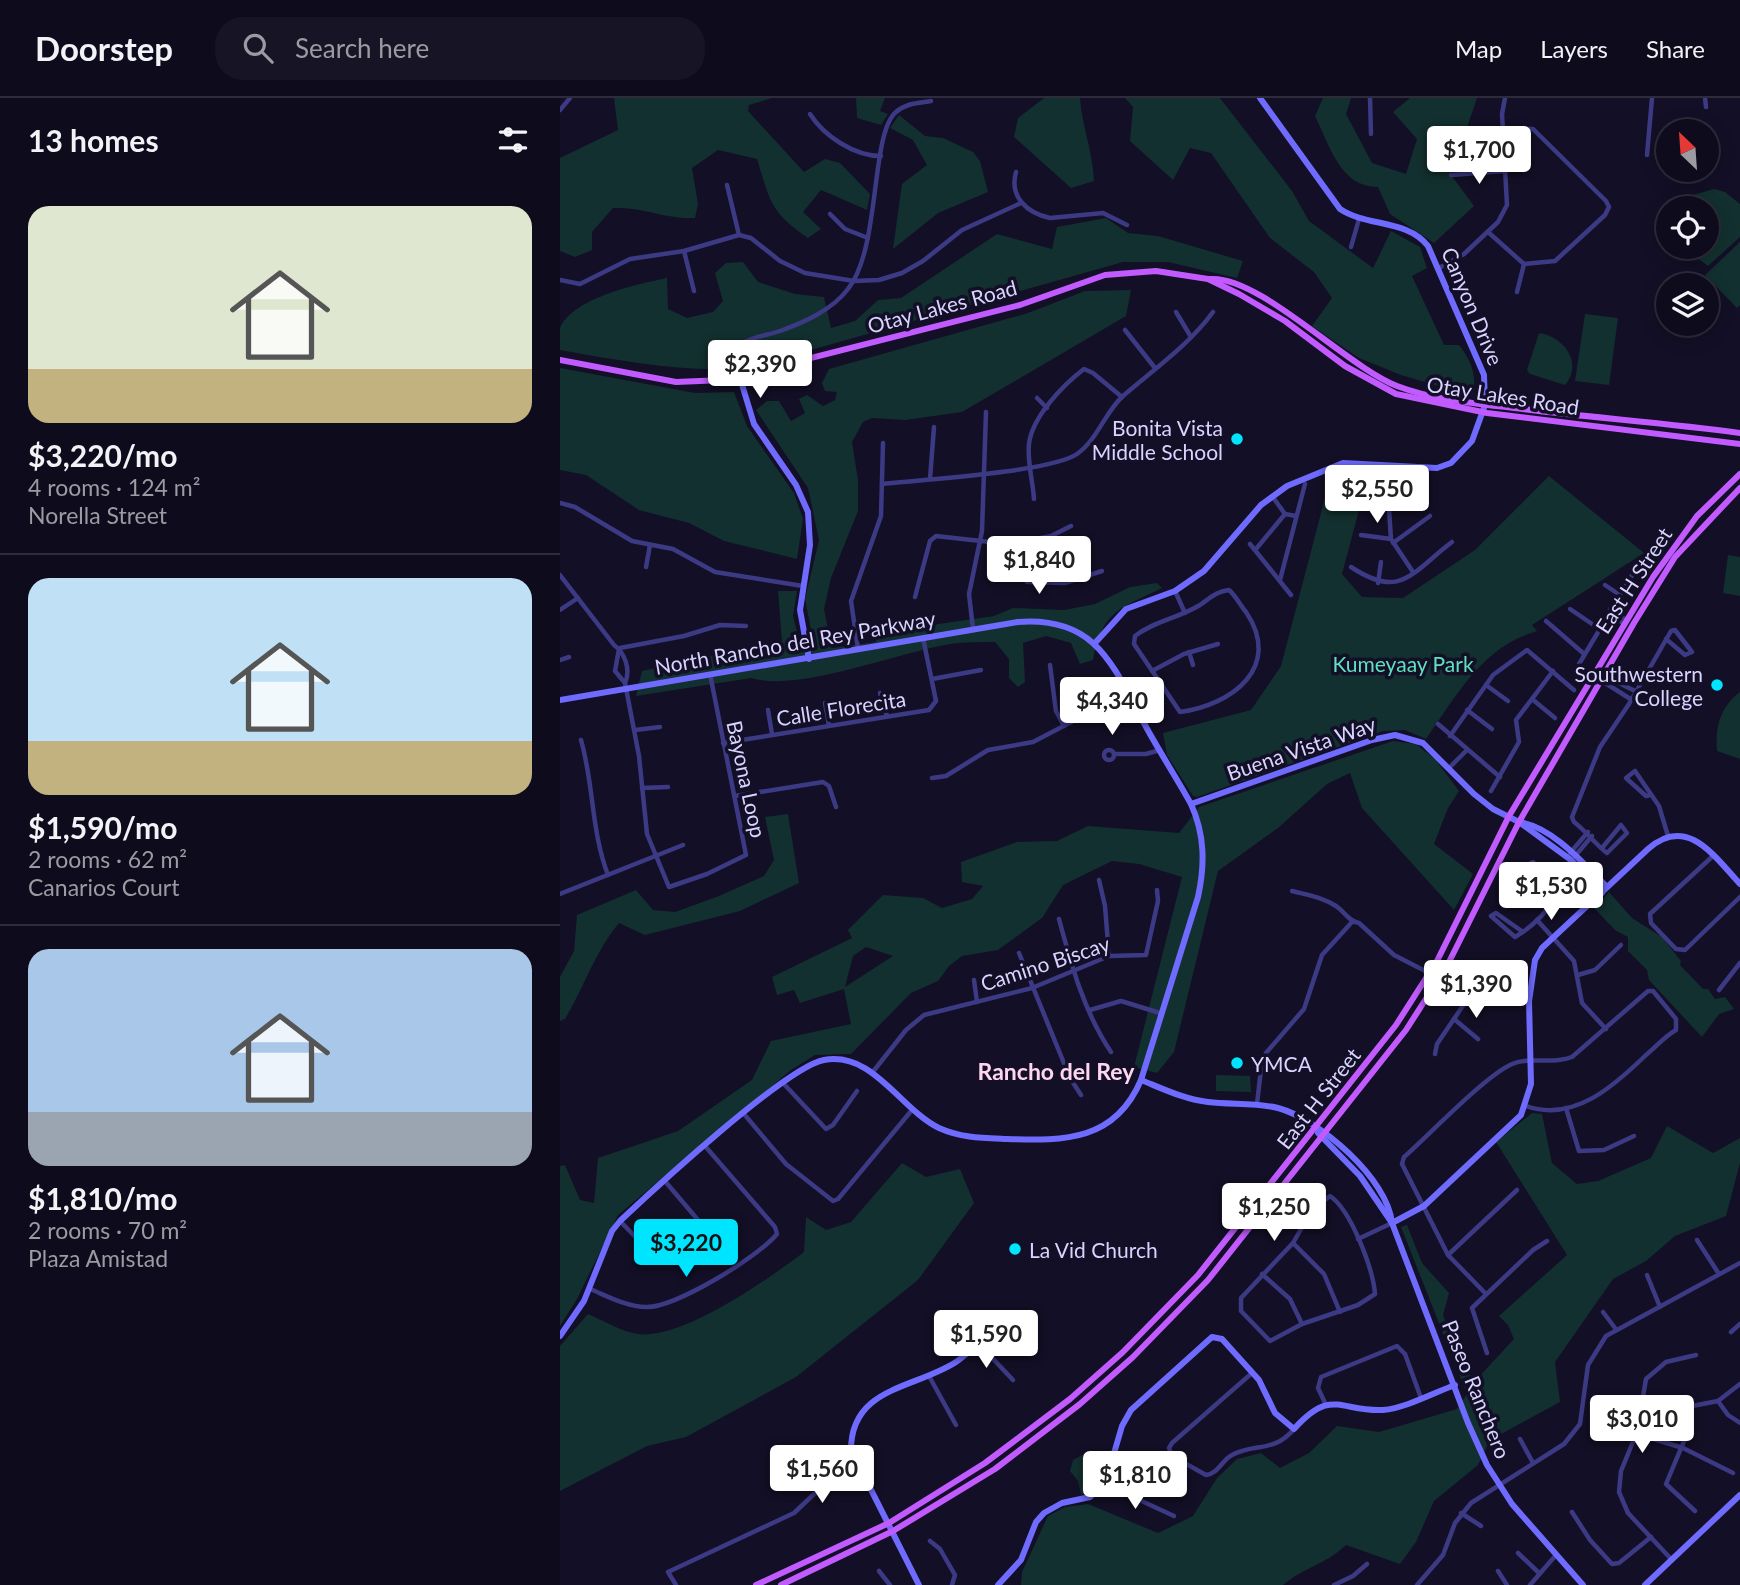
<!DOCTYPE html>
<html lang="en">
<head>
<meta charset="utf-8">
<style>
	:root { --surface:#0e0b1c; --page:#171425; --text:#f1f3f6; --muted:#9b9ba3; --line:#2e2b3b; --accent:#00e5ff }
	body { margin:0; font-family:Lato,sans-serif; background:var(--page); color:var(--text); height:100vh; display:flex; flex-direction:column; font-size:26px; white-space:nowrap }
	* { box-sizing:border-box; margin:0 }
	p { font-size:23px; color:var(--muted) }
	.icon { flex:none; width:38px; height:38px; fill:none; stroke:currentColor; stroke-width:2; stroke-linecap:round; stroke-linejoin:round }
	.map { position:relative; flex:1; overflow:hidden }
	.details { display:flex; flex-direction:column; background:var(--surface); width:560px }
	.details>* { flex:none }
	.needle { width:46px; rotate:335deg }
	.controls { position:absolute; left:1096px; top:21px; display:grid; gap:14px }
	.controls a { display:grid; place-items:center; width:63px; height:63px; border-radius:50%; background:var(--surface); box-shadow:0 4px 18px #0003,0 0 0 2px var(--line); font-size:35px }
	.price { position:absolute; translate:-50% -60px; padding:0 16px; border-radius:7px; background:#fff; color:#222; font-size:23px; line-height:46px; filter:drop-shadow(0 2px 4px #0008) }
	.price::after { content:''; position:absolute; left:50%; top:42px; width:21px; height:16px; margin-left:-10px; background:inherit; clip-path:polygon(0 0,100% 0,50% 100%) }
	.price.active { background:var(--accent); color:#111 }
	ul { padding:0; list-style:none }
	li { display:grid; align-content:center; gap:14px; height:371px; padding:0 28px }
	li+li { border-top:2px solid var(--line) }
	li span { display:grid; place-items:center; height:217px; border-radius:21px; color:#555 }
	li>.icon { margin-inline-start:auto }
	span .icon { width:126px; height:126px; fill:#fffc; stroke-width:1 }
	li b { font-size:30px }
	h2 { display:flex; justify-content:space-between; align-items:center; height:84px; padding:0 28px; font-size:30px }
	header { display:flex; align-items:center; gap:42px; box-sizing:border-box; height:98px; padding:0 35px; background:var(--surface); border-bottom:2px solid var(--line) }
	header strong { font-size:33px }
	nav { display:flex; gap:38px; margin-inline-start:auto; font-size:24px }
	.search { width:490px; height:63px; background:var(--page); display:flex; align-items:center; gap:18px; box-sizing:border-box; padding:0 24px; border-radius:28px; color:var(--muted); font-size:26px }
	main { display:flex; flex:1; min-height:0 }
	.map>svg:first-child { display:block }
	.green { fill:#12302f; fill-rule:evenodd }
	.lines { fill:none; stroke-linecap:round; stroke-linejoin:round }
	.street { stroke:#3d3a85; stroke-width:4.5 }
	.secondary { stroke:#6f6bff; stroke-width:6 }
	.primary { stroke:#c25bff; stroke-width:6 }
	.poi-dot { fill:#00e5ff; stroke:#130f26; stroke-width:2.5 }
	.labels { text-anchor:middle; dominant-baseline:central; stroke-width:7; stroke-linejoin:round; paint-order:stroke }
	.street-label { font-size:21px; fill:#d9d4ff; stroke:#130f26 }
	.poi-label { font-size:21px; fill:#d9d4ff; stroke:#130f26; text-anchor:end }
	.park-label { font-size:21px; fill:#5fe0c0; stroke:#130f26 }
	.neighbourhood-label { font-size:23px; font-weight:bold; fill:#ffd6f0; stroke:#130f26 }
</style>
</head>
<body>
<header>
<strong>Doorstep</strong>
<div class="search"><svg class="icon" aria-label="search" viewBox="0 0 24 24"><circle cx="10" cy="10" r="6"/><path d="M15 15l6 6"/></svg>Search here</div>
<nav><a>Map</a><a>Layers</a><a>Share</a></nav>
</header>
<main>
<section class="details">
<h2>13 homes<svg class="icon" aria-label="filters" viewBox="0 0 24 24"><path d="M4 7h16M4 17h16"/><circle cx="9" cy="7" r="2"/><circle cx="15" cy="17" r="2"/></svg></h2>
<ul>
<li><span style="background:linear-gradient(#dfe7d0 75%,#c2b280 0)"><svg class="icon" aria-label="home" viewBox="0 0 24 24"><path d="M3 11l9-7 9 7M6 9v11h12V9"/></svg></span><div><b>$3,220/mo</b><p>4 rooms · 124 m²</p><p>Norella Street</p></div></li>
<li><span style="background:linear-gradient(#bfe0f5 75%,#c2b280 0)"><svg class="icon" aria-label="home" viewBox="0 0 24 24"><path d="M3 11l9-7 9 7M6 9v11h12V9"/></svg></span><div><b>$1,590/mo</b><p>2 rooms · 62 m²</p><p>Canarios Court</p></div></li>
<li><span style="background:linear-gradient(#a9c7e8 75%,#9aa5b1 0)"><svg class="icon" aria-label="home" viewBox="0 0 24 24"><path d="M3 11l9-7 9 7M6 9v11h12V9"/></svg></span><div><b>$1,810/mo</b><p>2 rooms · 70 m²</p><p>Plaza Amistad</p></div></li>
</ul>
</section>
<div class="map">
<svg width="1180" height="1487" viewBox="0 0 1180 1487">
	<rect width="100%" height="100%" fill="#130f26"/>
	<g class="green">
		<path d="M54 0H212L189 7 188 13 244 74 265 61 280 65 310 96 307 112 261 92 243 114 261 131 248 140C210 114 210 103 197 61L158 52 132 70 138 106 135 120C102 121 86 109 53 110L32 134V152L15 159 0 153V60L58 32Z"/>
		<path d="M296 0H325L320 13 328 16 321 27 297 20Z"/>
		<path d="M484 0H520C522 29 533 54 534 83L511 90 454 39 458 20Z"/>
		<path d="M565 0H660L732 93 749 123 813 170 831 133 860 149 867 170 852 178 884 247H899C911 262 918 279 912 298L841 277 799 260 752 228 772 200 754 174 710 140 651 55 630 50 613 82 570 43 573 9Z"/>
		<path d="M763 0H791L786 16 812 65 846 76 857 41 833 14 850 0H917L891 77 914 108 874 145 830 116 818 89C780 89 770 48 755 18Z"/>
		<path d="M339 17 365 38 383 40 413 54 420 63 428 94 378 115 333 151 342 86 367 67 353 42 330 30Z"/>
		<path d="M1154 91 1165 94 1180 106V139L1148 168 1123 149H1146V110H1115L1126 99Z"/>
		<path d="M546 120 568 135 598 138 683 163 677 180 608 164H563L187 270C124 275 62 263 0 252 0 247 0 235 0 230 13 200 77 186 107 180L108 211 127 220 153 214 163 203 155 175 166 165 183 164 198 184 235 196 264 199 271 230 295 223 318 202 341 200 437 136 492 151 497 129Z"/>
		<path d="M1180 144V207L1177 210 1145 177Z"/>
		<path d="M571 192 566 218 402 314 345 322 312 320 303 324 292 344 298 382V413L271 480 264 511 272 550 316 544V535L434 518 453 510 504 512 535 506 570 489 597 485 602 490C559 511 543 512 533 562L520 566 511 545 486 538 463 545 465 584 458 589 449 580V561L435 544C422 544 409 544 397 545 343 552 240 595 191 580L76 598 82 573 222 543 218 493H237L233 518 242 553 255 552 245 501 259 442 248 390 196 312 207 303H219L231 323 245 315 239 301 247 297 263 308 275 302 277 294 265 293 262 285 269 271 468 215 525 193Z"/>
		<path d="M1025 216 1058 220 1049 287 1015 283Z"/>
		<path d="M979 235C1003 238 1024 265 1005 287L970 276 967 272Z"/>
		<path d="M0 270 135 295 174 294 187 328 234 395 243 421 237 461 164 443 129 425 79 412 26 377 0 372Z"/>
		<path d="M786 368 810 371 782 476 802 499 843 500 915 452 989 378 1084 455 972 527 977 533C922 549 897 597 866 641L845 632 823 633 637 699 633 698 607 657 603 635 691 612 721 568 772 373Z"/>
		<path d="M1168 457 1180 459V498L1163 495Z"/>
		<path d="M1180 594V661L1157 653C1155 629 1160 609 1180 594Z"/>
		<path d="M833 643 856 646 875 661 899 693 888 710 874 746 913 776 894 812 802 710 790 675 767 686 718 730 658 773 614 954 597 975 574 969 622 779 579 766 552 763 503 787 482 820 438 852 402 858 389 868 378 883 351 895 291 956 255 957 231 972 58 1117 17 1201 0 1228V1068L5 1067 20 1102 34 1105 38 1060 118 1033 192 982 211 943 291 926 284 891 240 905 234 892 217 897 212 879 292 840 288 832 323 797 363 800 382 810 412 801 423 788 402 784 401 764 457 744 497 743 528 728 619 735 639 709ZM306 849 333 858 285 889 293 858Z"/>
		<path d="M228 716 239 785 180 813 85 837 59 825C35 854 24 889 5 921L0 923V879L14 853 17 817 76 792 93 812 115 814 159 798 204 778 214 762 205 719Z"/>
		<path d="M1049 794 1072 820 1102 839 1121 863 1120 867 1143 891H1148L1155 901 1165 899 1174 911 1159 916 1142 939 1089 882 1087 872 1068 853V839L1055 832 1034 810Z"/>
		<path d="M656 977 690 978 691 994 656 993Z"/>
		<path d="M972 1015 982 1016 992 1065 1017 1086 1038 1083 1091 1060 1107 1028 1153 1055 1180 1040V1065L1166 1118 1115 1138 1086 1163 1053 1181 995 1264 1000 1304 930 1342 918 1367 874 1403 856 1444 840 1466 786 1447C765 1467 744 1469 723 1487H461L462 1474 488 1418 505 1409 528 1406 598 1435 633 1418 657 1380 677 1361 701 1355 720 1370 749 1355 777 1328 819 1334 897 1311 907 1296 841 1129 847 1127 862 1165 889 1195 883 1217 901 1266 915 1283 954 1241 948 1227 939 1218 1007 1157 936 1044Z"/>
		<path d="M342 1065 366 1079 400 1071 414 1105 358 1182 236 1279 126 1339 87 1348 0 1393V1248L28 1216C43 1222 62 1234 78 1236 123 1242 208 1181 244 1154L246 1119 266 1132 291 1124Z"/>
		<path d="M522 1357 534 1360 550 1358 541 1384 521 1397 518 1383 510 1373 513 1362Z"/>
	</g>
	<g class="lines">
		<g class="street">
			<path d="M810 0 811 36"/>
			<path d="M1145 0 1146 9"/>
			<path d="M0 12 10 0"/>
			<path d="M250 16C264 38 294 58 321 58"/>
			<path d="M1087 57 1092 0"/>
			<path d="M456 74C449 99 467 115 490 120L543 115 567 127"/>
			<path d="M891 77 946 73"/>
			<path d="M167 87 179 137"/>
			<path d="M270 116 285 131 308 140"/>
			<path d="M928 134 964 166 995 163 1045 117 1049 109 1046 103 973 31 943 30"/>
			<path d="M791 149 799 121"/>
			<path d="M124 153 134 193"/>
			<path d="M879 170 904 156 938 124 947 107 942 16 945 0"/>
			<path d="M0 182 20 186 70 161 124 153 179 137 191 140 220 163 245 175 294 183 319 182 342 175 363 163 402 132 461 105"/>
			<path d="M957 194 964 166"/>
			<path d="M616 214 631 239"/>
			<path d="M565 232 595 270"/>
			<path d="M179 279 176 260 185 244C196 238 209 237 220 233 245 224 272 212 288 191 321 150 310 36 336 14 346 5 359 5 371 3"/>
			<path d="M477 300 487 310"/>
			<path d="M826 367 831 441 853 474"/>
			<path d="M370 381 374 329"/>
			<path d="M322 386C360 382 491 374 517 356 538 341 545 314 563 298 594 271 629 247 653 214"/>
			<path d="M712 398 725 416 736 418"/>
			<path d="M474 401C473 384 467 363 469 346 472 319 503 287 524 271L533 275 562 299"/>
			<path d="M830 404 847 394"/>
			<path d="M0 405 15 409 72 443 113 451 155 474 243 488"/>
			<path d="M809 405 830 407"/>
			<path d="M801 437 831 441"/>
			<path d="M463 444C466 457 460 474 467 484L505 485 542 473"/>
			<path d="M833 445 870 418"/>
			<path d="M690 446 731 497"/>
			<path d="M696 451 725 416"/>
			<path d="M86 469 90 447"/>
			<path d="M791 469C841 502 851 475 892 444"/>
			<path d="M0 477 54 547C65 555 71 572 65 585L79 658 87 736 109 789 147 776 186 757 150 576"/>
			<path d="M720 482 745 386"/>
			<path d="M818 485 821 464"/>
			<path d="M1045 487 1060 497"/>
			<path d="M669 492C676 498 680 507 686 514 723 569 672 607 620 614L574 546 575 538C594 523 619 520 640 507 649 501 657 493 669 492Z"/>
			<path d="M615 493 625 515"/>
			<path d="M355 499 370 443 376 438 448 446 491 438 511 428"/>
			<path d="M1010 511 1038 530"/>
			<path d="M1050 511 1066 522"/>
			<path d="M0 512 18 500"/>
			<path d="M1048 515 1064 526"/>
			<path d="M986 523 1023 555"/>
			<path d="M413 531 409 496 422 433 426 314"/>
			<path d="M60 550 124 538 160 527 186 528"/>
			<path d="M59 551 55 573 65 585"/>
			<path d="M298 551 291 503 321 418 323 345"/>
			<path d="M629 554 633 567"/>
			<path d="M0 562 9 559"/>
			<path d="M490 567 496 613 504 628"/>
			<path d="M592 573 624 556 658 546"/>
			<path d="M1045 578 1075 593"/>
			<path d="M1032 579 1020 573 1019 566 1080 464"/>
			<path d="M372 581 421 572"/>
			<path d="M1042 583 1072 602"/>
			<path d="M926 587 948 603"/>
			<path d="M320 595 327 618"/>
			<path d="M972 601 995 620"/>
			<path d="M265 605 269 627"/>
			<path d="M208 612 212 636"/>
			<path d="M907 612 932 631"/>
			<path d="M878 626 940 679"/>
			<path d="M75 632 100 629"/>
			<path d="M890 638 933 577 967 552 1014 592"/>
			<path d="M21 642C34 687 31 733 48 777"/>
			<path d="M163 645 369 612 376 603 363 540"/>
			<circle cx="549" cy="657" r="5"/>
			<path d="M554 656H586L600 652"/>
			<path d="M889 670 906 653"/>
			<path d="M372 680 386 678 428 652 473 644 567 595"/>
			<path d="M82 690 108 689"/>
			<path d="M931 693 959 644 956 622 993 573"/>
			<path d="M1091 697 1086 698 1066 680 1075 673 1099 708 1108 738"/>
			<path d="M175 698 263 684 269 688 276 709"/>
			<path d="M1042 750 1061 727 1067 735 1047 755C1035 746 1026 733 1014 724L1012 719 1040 649 1069 606 1111 533 1115 532 1132 554 1125 557 1106 541"/>
			<path d="M1010 755 1028 734"/>
			<path d="M1154 757 1090 816 1091 825 1116 851 1125 852 1180 799"/>
			<path d="M1015 758 1032 738"/>
			<path d="M539 782 545 808 549 858"/>
			<path d="M732 793C747 797 762 799 776 808 785 814 788 823 799 825L834 857 869 875"/>
			<path d="M0 796 123 747"/>
			<path d="M499 821C511 866 524 914 551 954"/>
			<path d="M977 822 1014 863 1022 905 1046 931"/>
			<path d="M963 834 936 815 931 818 955 839C971 830 994 809 998 791L973 764 969 766V775L996 798"/>
			<path d="M459 855 510 980 521 997"/>
			<path d="M1018 877 1035 872 1061 847"/>
			<path d="M414 882 417 904"/>
			<path d="M1159 892 1180 865"/>
			<path d="M530 912 561 903 600 915"/>
			<path d="M894 921 918 941"/>
			<path d="M875 956 877 946 919 884 925 883 950 900 969 903"/>
			<path d="M312 975 346 932 364 917 472 890 549 858 586 857 598 803 597 792"/>
			<path d="M223 985 266 1031 273 1027 297 993"/>
			<path d="M697 1006 701 971 706 955 744 911 762 857 792 824"/>
			<path d="M1006 1010 1019 1053 1044 1052 1074 1038"/>
			<path d="M184 1016 226 1066 273 1103 278 1101 352 1012"/>
			<path d="M104 1082 138 1122"/>
			<path d="M770 1098C791 1112 813 1171 815 1196L798 1207 742 1226 710 1243 681 1213V1200L733 1145 752 1112Z"/>
			<path d="M60 1123 87 1151"/>
			<path d="M798 1141 832 1125"/>
			<path d="M1137 1142 1159 1176"/>
			<path d="M733 1145 764 1176 780 1214"/>
			<path d="M888 1157 957 1092"/>
			<path d="M702 1176 730 1201 742 1226"/>
			<path d="M1087 1177 1100 1209"/>
			<path d="M30 1191C47 1198 67 1209 86 1209 115 1210 198 1159 217 1136L215 1129 145 1048"/>
			<path d="M926 1196 888 1157 842 1066 844 1059C869 1037 925 978 952 966 971 958 992 967 1012 959L1088 893H1093L1116 921V932C1105 938 1096 949 1086 957 1055 987 1014 1025 966 1008"/>
			<path d="M1043 1214 1055 1230"/>
			<path d="M1171 1234 1180 1226"/>
			<path d="M418 1245 453 1282"/>
			<path d="M927 1255 912 1210 973 1152 987 1143"/>
			<path d="M692 1275 612 1345 609 1350 612 1358 646 1377C659 1375 662 1362 672 1357 695 1344 713 1356 734 1331"/>
			<path d="M369 1278 396 1327"/>
			<path d="M1158 1303 1168 1317 1180 1325"/>
			<path d="M766 1307 758 1290 761 1279 837 1248 845 1256 861 1300"/>
			<path d="M1077 1336 1123 1350 1173 1375"/>
			<path d="M960 1341 972 1363"/>
			<path d="M545 1386 614 1418"/>
			<path d="M1135 1413 1106 1386 1127 1336V1312L1132 1308 1158 1303 1180 1286"/>
			<path d="M1012 1414 1030 1442 1052 1466 1059 1465 1091 1439"/>
			<path d="M901 1415 921 1428"/>
			<path d="M370 1443 380 1451 395 1477 392 1487"/>
			<path d="M958 1455 978 1474"/>
			<path d="M1112 1462 1068 1415 1059 1394 1061 1373 1077 1334 1086 1281 1106 1264 1136 1257"/>
			<path d="M319 1473 330 1487"/>
			<path d="M938 1473 947 1487"/>
			<path d="M116 1487 108 1474 234 1415 271 1380 298 1367"/>
			<path d="M774 1487 793 1478 807 1466"/>
			<path d="M857 1487 883 1457 895 1425 911 1405 1004 1346 1020 1326 1028 1267 1046 1238 1180 1165"/>
			<path d="M970 1487 996 1457"/>
		</g>
		<g class="secondary">
			<path d="M180 280 194 326 236 387 248 414 250 447 240 512 249 561"/>
			<path d="M535 545 566 511 615 493 644 473 701 407 727 388 783 365 877 370 891 365 912 343 925 307 924 277 868 148C847 121 807 129 780 111L700 0"/>
			<path d="M0 602 458 524C537 518 553 568 585 627 599 653 616 679 631 706 645 737 645 767 638 799L581 982C555 1043 505 1043 447 1041 423 1040 401 1040 379 1030 340 1011 313 953 264 962 226 969 94 1091 60 1123L52 1133 24 1203 0 1238"/>
			<path d="M631 706 812 642 835 637 863 645 914 696 933 711 959 724 1011 762 1042 795"/>
			<path d="M959 724C993 729 1024 766 1047 789"/>
			<path d="M581 982C601 990 626 1002 648 1004 671 1007 695 1004 718 1010 759 1021 828 1081 832 1125L908 1325 927 1367 952 1406 1023 1487"/>
			<path d="M758 1035 800 1078 832 1125"/>
			<path d="M832 1125 864 1108 961 1017 971 986 969 903 975 862 982 850 1088 751C1127 716 1155 759 1180 786"/>
			<path d="M359 1487 291 1352C291 1289 354 1291 396 1264 411 1254 422 1239 433 1224"/>
			<path d="M438 1487 461 1462 476 1424 484 1415 502 1405 530 1399 545 1386 562 1328 571 1312 652 1239 662 1241 699 1282 715 1315 734 1331C772 1289 780 1314 823 1312 846 1310 873 1295 895 1287"/>
			<path d="M1085 1487 1180 1397"/>
		</g>
		<g class="primary">
			<path d="M650 181C699 177 786 268 837 288 876 303 922 306 963 311 1035 320 1108 325 1180 335"/>
			<path d="M0 262 116 284 164 282 460 207 545 177 596 173 648 181 679 196 725 223 785 268 836 296 927 315 1180 346"/>
			<path d="M196 1487 329 1425 425 1365 510 1301 563 1254 638 1177 836 927 877 863 949 718 1093 479 1137 418 1180 376"/>
			<path d="M221 1487 333 1433 435 1371 520 1306 573 1259 648 1182 846 932 887 868 959 724 1074 525 1115 459 1180 390"/>
		</g>
	</g>
	<g class="poi-dot">
		<circle cx="677" cy="341" r="7"/>
		<circle cx="1157" cy="587" r="7"/>
		<circle cx="677" cy="965" r="7"/>
		<circle cx="455" cy="1151" r="7"/>
	</g>
	<g class="labels">
		<g class="street-label">
			<text transform="translate(382 208) rotate(-15)">Otay Lakes Road</text>
			<text transform="translate(913 208) rotate(67)">Canyon Drive</text>
			<text transform="translate(943 297) rotate(9)">Otay Lakes Road</text>
			<text transform="translate(1073 482) rotate(-57)">East H Street</text>
			<text transform="translate(235 544) rotate(-10)">North Rancho del Rey Parkway</text>
			<text transform="translate(281 610) rotate(-9)">Calle Florecita</text>
			<text transform="translate(741 650) rotate(-19)">Buena Vista Way</text>
			<text transform="translate(187 681) rotate(78)">Bayona Loop</text>
			<text transform="translate(485 865) rotate(-18)">Camino Biscay</text>
			<text transform="translate(758 1000) rotate(-52)">East H Street</text>
			<text transform="translate(917 1291) rotate(68)">Paseo Ranchero</text>
		</g>
		<g class="poi-label">
			<text x="663" y="329">Bonita Vista<tspan x="663" dy="24">Middle School</tspan></text>
			<text x="1143" y="575">Southwestern<tspan x="1143" dy="24">College</tspan></text>
			<text x="691" y="965" text-anchor="start">YMCA</text>
			<text x="469" y="1151" text-anchor="start">La Vid Church</text>
		</g>
		<g class="park-label">
			<text x="843" y="565">Kumeyaay Park</text>
		</g>
		<g class="neighbourhood-label">
			<text x="496" y="973">Rancho del Rey</text>
		</g>
	</g>
</svg>
<div class="controls">
<a><svg class="needle" viewBox="-14 -14 28 28"><path d="M0-13l5 13h-10z" fill="#e53935"/><path d="M0 13l5-13h-10z" fill="#9b9ba3"/></svg></a>
<a><svg class="icon" aria-label="locate" viewBox="0 0 24 24"><circle cx="12" cy="12" r="6"/><path d="M12 2v4M12 18v4M2 12h4M18 12h4"/></svg></a>
<a><svg class="icon" aria-label="layers" viewBox="0 0 24 24"><path d="M12 4l9 5-9 5-9-5zM3 14l9 5 9-5"/></svg></a>
</div>
<b class="price" style="left:919px;top:88px">$1,700</b>
<b class="price" style="left:200px;top:302px">$2,390</b>
<b class="price" style="left:817px;top:427px">$2,550</b>
<b class="price" style="left:479px;top:498px">$1,840</b>
<b class="price" style="left:552px;top:639px">$4,340</b>
<b class="price" style="left:991px;top:824px">$1,530</b>
<b class="price" style="left:916px;top:922px">$1,390</b>
<b class="price" style="left:714px;top:1145px">$1,250</b>
<b class="price active" style="left:126px;top:1181px">$3,220</b>
<b class="price" style="left:426px;top:1272px">$1,590</b>
<b class="price" style="left:1082px;top:1357px">$3,010</b>
<b class="price" style="left:262px;top:1407px">$1,560</b>
<b class="price" style="left:575px;top:1413px">$1,810</b>
</div>
</main>
</body>
</html>
